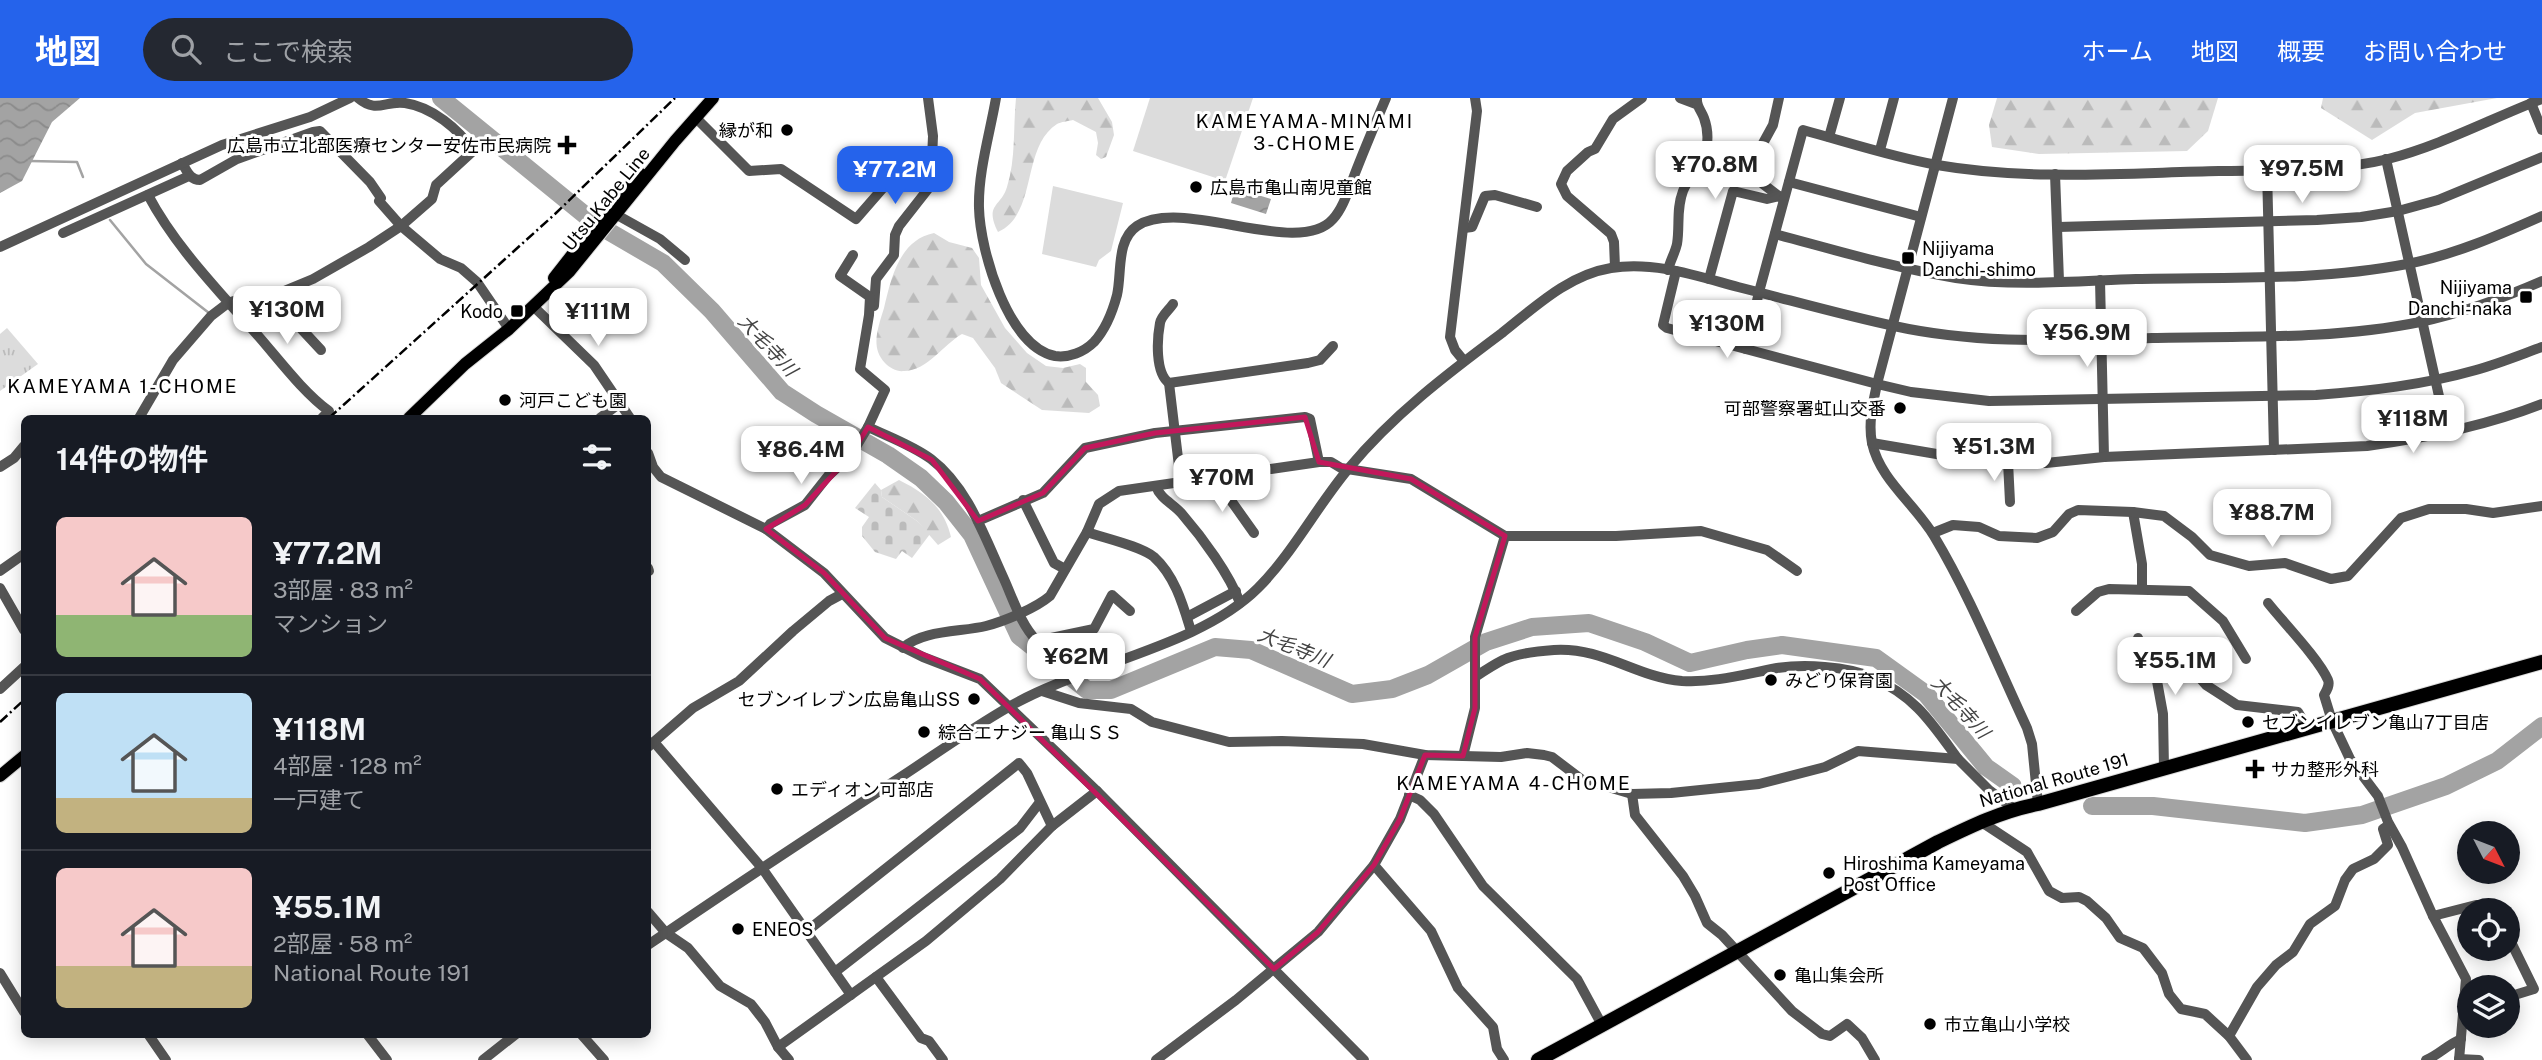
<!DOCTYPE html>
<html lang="ja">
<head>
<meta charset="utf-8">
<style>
	:root { --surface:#171b24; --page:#242831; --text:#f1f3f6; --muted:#9ea1a6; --line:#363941; --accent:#2563eb }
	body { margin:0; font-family:"Public Sans","Noto Sans JP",sans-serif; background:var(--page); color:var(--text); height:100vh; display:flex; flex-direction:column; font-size:26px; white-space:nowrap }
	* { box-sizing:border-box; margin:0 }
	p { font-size:23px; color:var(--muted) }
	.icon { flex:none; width:38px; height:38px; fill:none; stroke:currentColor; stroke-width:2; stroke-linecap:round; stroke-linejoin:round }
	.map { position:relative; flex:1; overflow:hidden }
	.drawer { position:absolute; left:21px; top:317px; width:630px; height:623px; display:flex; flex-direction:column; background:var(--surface); border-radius:10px; box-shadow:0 4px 18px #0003 }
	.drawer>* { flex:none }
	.needle { width:46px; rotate:132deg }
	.tools { position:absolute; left:2457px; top:723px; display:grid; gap:14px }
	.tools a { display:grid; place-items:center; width:63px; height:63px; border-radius:50%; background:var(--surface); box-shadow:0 4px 18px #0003; font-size:35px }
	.price { position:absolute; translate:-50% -60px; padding:0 16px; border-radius:14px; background:#fff; color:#222; font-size:23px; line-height:46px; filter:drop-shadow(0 2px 4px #0008) }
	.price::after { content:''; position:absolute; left:50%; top:42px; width:21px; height:16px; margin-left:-10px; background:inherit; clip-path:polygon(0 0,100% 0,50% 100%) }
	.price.selected { background:var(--accent); color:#fff }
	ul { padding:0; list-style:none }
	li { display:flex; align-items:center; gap:21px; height:175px; padding:0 35px }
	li+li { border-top:2px solid var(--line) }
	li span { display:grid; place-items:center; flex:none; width:196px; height:140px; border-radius:10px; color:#555 }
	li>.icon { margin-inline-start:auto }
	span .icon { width:84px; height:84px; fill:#fffc; stroke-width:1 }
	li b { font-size:30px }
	h2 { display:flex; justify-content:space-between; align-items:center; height:84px; padding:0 35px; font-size:30px }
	header { display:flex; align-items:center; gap:42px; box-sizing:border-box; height:98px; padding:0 35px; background:var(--accent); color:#fff }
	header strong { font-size:33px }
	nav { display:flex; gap:38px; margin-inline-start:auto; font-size:24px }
	.search { width:490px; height:63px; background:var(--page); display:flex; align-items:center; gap:18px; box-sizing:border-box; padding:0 24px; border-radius:38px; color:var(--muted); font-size:26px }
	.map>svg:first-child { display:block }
	.forest { fill:url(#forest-firs) }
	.cemetery { fill:url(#cemetery-stones) }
	.park { fill:url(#park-tufts) }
	.garden { fill:#dcdcdc }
	.water { fill:url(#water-waves) }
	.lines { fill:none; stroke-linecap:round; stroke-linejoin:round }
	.stream { stroke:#a3a3a3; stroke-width:2.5 }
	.river { stroke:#a3a3a3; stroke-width:18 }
	.major-casing { stroke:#dbdbdb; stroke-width:14 }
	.highway-casing { stroke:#dbdbdb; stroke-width:16 }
	.minor { stroke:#555; stroke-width:10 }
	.major { stroke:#000; stroke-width:12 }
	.highway { stroke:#000; stroke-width:14 }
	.rail { stroke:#000; stroke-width:2.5; stroke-dasharray:10 3.5 2 3.5; stroke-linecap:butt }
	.marked { fill:none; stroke:#c2185b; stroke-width:5; stroke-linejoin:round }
	.poi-dot { fill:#000; stroke:#fff; stroke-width:2.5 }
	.labels { text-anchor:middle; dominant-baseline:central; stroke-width:6; stroke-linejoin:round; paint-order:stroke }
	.poi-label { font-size:18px; fill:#000; stroke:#fff; text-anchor:start }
	.street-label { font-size:18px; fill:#000; stroke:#fff }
	.neighbourhood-label { font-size:19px; letter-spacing:2px; fill:#000; stroke:#fff }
	.water-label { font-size:19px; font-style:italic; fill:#444; stroke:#fff }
</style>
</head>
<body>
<header>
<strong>地図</strong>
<div class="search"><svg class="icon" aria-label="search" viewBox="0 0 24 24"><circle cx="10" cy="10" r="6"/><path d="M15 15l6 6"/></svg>ここで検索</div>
<nav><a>ホーム</a><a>地図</a><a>概要</a><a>お問い合わせ</a></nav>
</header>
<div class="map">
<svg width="2542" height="962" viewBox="0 0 2542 962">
	<defs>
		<pattern id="forest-firs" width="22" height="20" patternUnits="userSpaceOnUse" patternTransform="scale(1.75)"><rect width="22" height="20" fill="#dcdcdc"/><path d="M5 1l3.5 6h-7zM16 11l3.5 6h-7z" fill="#bbb"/></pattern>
		<pattern id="cemetery-stones" width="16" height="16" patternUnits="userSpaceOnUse" patternTransform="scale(1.75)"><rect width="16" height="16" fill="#dcdcdc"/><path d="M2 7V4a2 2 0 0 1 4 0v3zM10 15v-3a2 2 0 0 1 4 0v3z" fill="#bbb"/></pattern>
		<pattern id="park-tufts" width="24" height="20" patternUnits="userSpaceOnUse" patternTransform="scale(1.75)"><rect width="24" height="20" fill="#dcdcdc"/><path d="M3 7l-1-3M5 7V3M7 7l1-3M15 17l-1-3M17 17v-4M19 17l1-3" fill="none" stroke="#bbb"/></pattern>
		<pattern id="water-waves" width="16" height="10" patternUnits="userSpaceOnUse" patternTransform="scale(1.75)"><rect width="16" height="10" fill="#a3a3a3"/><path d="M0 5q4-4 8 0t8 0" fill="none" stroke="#8b8b8b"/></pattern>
	</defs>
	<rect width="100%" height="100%" fill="#fff"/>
	<g class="forest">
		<path d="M1016 0H1098L1112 24 1114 37 1106 59 1101 61 1096 57 1098 45 1096 34 1073 22C1068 23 1061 24 1057 26 1021 49 1038 116 998 134 984 106 1001 109 1007 89 1016 61 1013 30 1016 0Z"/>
		<path d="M1997 0H2218L2208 33 2187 53 2039 56 1992 49 1989 27Z"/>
		<path d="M2323 0H2497L2415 15 2372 42 2321 10Z"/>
		<path d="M934 135 949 144 972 150 979 160 981 187 1005 230 1027 255 1046 268 1063 270 1080 266 1086 270V284L1098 297 1100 308 1089 315 1042 312 1001 285 995 270 973 240 962 236C944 246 927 273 904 273 897 274 890 270 885 265 870 249 878 230 884 210 891 181 899 142 934 135Z"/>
		<path d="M899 382C925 395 944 409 951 439L938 447 917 423 882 399 881 392Z"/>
	</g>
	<path class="cemetery" d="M875 385 881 392 882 399 917 423 930 436 912 460 902 453 896 461 875 454 862 438V429L869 419 855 410Z"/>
	<path class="park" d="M7 230 38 266 0 293V236Z"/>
	<g class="garden">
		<path d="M1150 0H1253L1225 83 1133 53Z"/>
		<path d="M1053 88 1123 105 1111 153 1099 162 1096 169 1042 156Z"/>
	</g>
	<g class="water">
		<path d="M0 0H80L52 24 22 83 0 95Z"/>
		<path d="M1235 90 1271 101 1266 116 1231 105Z"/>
	</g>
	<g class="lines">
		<g class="stream">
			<path d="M30 63 77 64 83 79"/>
			<path d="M110 122 146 166 209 215"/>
		</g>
		<g class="river">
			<path d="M441 0 596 126 663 165 712 213 782 294 816 316 888 357 921 380 946 404 972 437 1019 538 1087 592H1111L1215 549 1251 552 1352 596 1392 591 1428 577 1486 544 1532 529 1589 525 1645 544 1690 565 1747 552 1782 547 1876 560 1926 596 1986 669 2013 688"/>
			<path d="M2092 708H2153L2305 725 2362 717 2446 688 2497 663 2542 628"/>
		</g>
		<defs>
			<g id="major">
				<path d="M554 180 604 116 641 76"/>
				<path d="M409 320 465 266 509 231 569 174 675 43 713 0"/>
				<path d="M0 678 24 658"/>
			</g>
			<path id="highway" d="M1538 962 1938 744C1971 728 2002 713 2038 706L2542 564"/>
		</defs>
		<use href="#major" class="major-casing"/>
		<use href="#highway" class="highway-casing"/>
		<g class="minor">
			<path d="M996 0C990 35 978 74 979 110 980 152 1008 249 1055 258 1069 260 1084 254 1094 244 1105 232 1113 212 1117 197 1122 175 1116 142 1137 128 1183 98 1298 161 1333 121 1343 110 1348 93 1354 78 1364 52 1375 26 1386 0"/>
			<path d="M1680 0 1696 6"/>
			<path d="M1779 0 1773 27 1750 69 1763 86 1780 99"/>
			<path d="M1953 0 1877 286C1873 305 1868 325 1872 345 1880 382 1915 406 1934 438 1970 498 1997 566 2027 630L2032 646 2038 706"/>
			<path d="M2531 5 2542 32"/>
			<path d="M695 19 749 73 781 71 856 121 903 67"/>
			<path d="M1829 39 1840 0"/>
			<path d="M1880 52 1894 0"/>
			<path d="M2386 61 2447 334"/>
			<path d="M182 65C187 73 190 82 200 82L237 61 313 34 320 33 370 84 381 100 379 103 401 128 440 161 461 170 477 184 509 231"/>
			<path d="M2267 72 2274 352"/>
			<path d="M2055 76 2059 183"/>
			<path d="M1789 84 1921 119"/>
			<path d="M148 97C176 150 220 194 260 240 280 263 304 295 329 313L322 320"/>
			<path d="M617 117 660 141 685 162"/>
			<path d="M2058 129 2317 122 2361 119 2398 113 2438 102 2542 59"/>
			<path d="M1464 130 1472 129 1485 98 1495 97 1537 109"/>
			<path d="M63 135 189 78"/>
			<path d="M1775 136C1835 152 1895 170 1956 180 2015 189 2077 183 2136 181 2226 179 2319 183 2407 166 2454 157 2499 137 2542 118"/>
			<path d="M0 149 222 47 310 19 350 0"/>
			<path d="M1615 169 1614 144 1611 136 1567 98 1561 86 1567 73 1588 54 1595 51 1613 21 1642 0"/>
			<path d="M1668 172C1670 163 1675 155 1677 146 1680 128 1676 111 1683 93 1691 72 1704 73 1707 46 1708 38 1707 28 1704 20 1701 12 1696 8 1697 0"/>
			<path d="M1676 173 1663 227 1667 230 1877 286 1911 294 1989 303 2316 297C2370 293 2423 287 2476 272 2498 266 2520 257 2542 249"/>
			<path d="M1709 181 1733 93 1767 101 1779 98"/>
			<path d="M2100 182 2104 359"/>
			<path d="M268 195 321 252"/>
			<path d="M1173 206C1169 212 1161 218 1160 225 1157 241 1155 275 1169 285L1308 265 1320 262 1333 248"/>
			<path d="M533 208 594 267 630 320"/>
			<path d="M874 208 876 181 894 157 895 137 899 128 928 91 931 84 933 38 928 0"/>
			<path d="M1746 251 1759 194 1803 32C1847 44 1892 59 1937 67 2029 83 2125 75 2219 73 2272 72 2336 74 2388 61 2442 47 2490 21 2542 1"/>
			<path d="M1464 263 1455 252 1450 239 1477 13 1475 0"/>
			<path d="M1169 285 1181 385"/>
			<path d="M139 320 173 262 211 218 228 205 252 197 284 193 313 181 369 149 401 128 432 101 436 87 473 53C459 31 432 9 405 5 385 2 377 16 358 0"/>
			<path d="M600 320 620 305"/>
			<path d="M868 329C889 339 912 347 931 361 968 389 985 440 1004 481 1013 501 1021 527 1037 543L1094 531 1112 497 1130 513"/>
			<path d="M1872 345 1960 360 2046 365 2104 359 2367 348C2427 340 2486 328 2542 306"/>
			<path d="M648 355 653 369 661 379 766 431 824 475 885 540 923 559 980 581 1097 693 1364 962"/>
			<path d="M2008 364 2010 404"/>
			<path d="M0 369 14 360 24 348"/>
			<path d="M1215 380 1254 435"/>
			<path d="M1156 388C1160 401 1174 406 1182 416 1202 439 1230 477 1240 505"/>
			<path d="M1023 402 1054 465 1065 471"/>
			<path d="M2133 414 2142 466V491"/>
			<path d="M978 423 1043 395 1085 350 1155 335 1305 319 1310 321 1319 364"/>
			<path d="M766 431 770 426 805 407 828 378 851 357 868 329 885 292 860 271 869 217 870 199 840 178 853 157"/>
			<path d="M1087 434C1104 440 1141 448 1154 459 1175 478 1183 507 1191 533"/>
			<path d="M1933 435 1953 427 1979 429 1999 438 2037 440 2053 434 2069 416 2078 412 2133 414 2164 418 2192 439 2210 457 2249 468 2285 465 2331 481 2348 478 2401 420 2429 411H2466L2493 415 2542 408"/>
			<path d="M648 470 649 473"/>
			<path d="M0 473 24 456"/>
			<path d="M0 490 24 532"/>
			<path d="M2268 505C2283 524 2319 561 2328 582 2330 587 2327 592 2324 597L2332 623 2350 661 2378 698 2388 724 2402 749 2433 818 2466 881 2459 962"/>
			<path d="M2076 513 2098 494 2109 491 2189 493 2223 523 2246 561"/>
			<path d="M1187 519 1236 493"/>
			<path d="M2138 540 2157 583 2163 616 2164 670"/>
			<path d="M903 550C921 532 962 534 986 528 1005 523 1036 510 1050 498L1087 434 1099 406 1119 393 1319 364H1331L1341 370 1411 381 1505 438H1616L1701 433 1767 452 1797 473"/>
			<path d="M2192 571 2206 587 2237 607 2298 614 2307 629"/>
			<path d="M1475 579C1484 573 1493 567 1503 562 1516 556 1539 553 1554 552 1604 549 1635 579 1682 583 1714 585 1745 576 1777 570 1803 566 1847 568 1871 579 1915 598 1931 624 1958 661"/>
			<path d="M0 591 24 569"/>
			<path d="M1042 593 1079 605 1131 611 1152 624 1229 644 1282 643 1363 646 1425 657 1501 659 1527 655 1544 657 1552 659 1581 681 1632 696 1671 695 1759 686 1825 669 1858 653 1958 661 1989 692 2013 710"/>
			<path d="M654 644 762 770 851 897"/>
			<path d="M648 649 693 610 739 583 793 533 829 503 842 496"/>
			<path d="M1463 658 1475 610V539L1505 438"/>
			<path d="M1632 696 1635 717 1683 778 1695 798 1707 825 1722 837 1792 913 1822 936 1830 938 1847 926 1862 940 1875 962"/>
			<path d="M1409 697 1420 702 1434 716 1483 788 1577 881 1602 927"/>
			<path d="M1980 723 2027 754 2049 793 2062 800 2079 799 2087 803 2106 820 2120 840 2143 850 2162 875 2169 896 2181 911 2205 916 2229 938 2247 962"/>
			<path d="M1374 767 1431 833 1458 890 1493 929 1497 951 1504 962"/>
			<path d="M648 814 666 835 688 850 720 888 751 906 765 924 778 949 789 962"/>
			<path d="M2433 818 2476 807H2488L2494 812"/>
			<path d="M807 833 1019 665 1027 675 1052 728"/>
			<path d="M2508 838 2534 891 2508 899"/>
			<path d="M648 847C728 792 809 739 890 686 929 661 967 633 1007 610 1081 566 1198 550 1258 490 1293 455 1317 408 1349 370 1393 317 1447 276 1502 235 1535 209 1568 177 1611 170 1654 163 1697 178 1738 189 1790 202 1842 217 1894 228 1980 247 2065 242 2152 240 2240 238 2332 242 2420 224 2462 215 2503 200 2542 183"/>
			<path d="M835 874 1020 730 1040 704"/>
			<path d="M0 875 24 914"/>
			<path d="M876 879 921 940 929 943 943 962"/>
			<path d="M148 936 166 962"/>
			<path d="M367 936 387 962"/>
			<path d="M581 936 604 962"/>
			<path d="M2229 938 2257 889 2276 867 2293 854 2310 826 2335 808 2345 782 2353 771 2374 761 2388 747 2383 731 2389 727"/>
			<path d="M778 949 926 843 1000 781 1052 728 1097 693"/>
			<path d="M2459 961 2479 962"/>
			<path d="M483 962 516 936"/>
			<path d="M1156 962 1236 902 1318 834 1374 767 1400 721 1425 657"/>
			<path d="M2426 962C2440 956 2447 947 2461 941"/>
		</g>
		<use href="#major" class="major"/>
		<use href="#highway" class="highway"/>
		<g class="rail">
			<path d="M329 320 555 116 675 0"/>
			<path d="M0 624 24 602"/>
		</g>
	</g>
	<path class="marked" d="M1305 319 1319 364 1411 381 1505 438 1475 539V610L1463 658 1425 657 1400 721 1374 767 1318 834 1274 871 980 581 885 540 824 475 766 431 805 407 851 357 868 329 932 362 978 423 1043 395 1085 350 1155 335Z"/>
	<g class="poi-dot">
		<circle cx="787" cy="32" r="7"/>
		<path d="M563.5 36.5h7v7h7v7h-7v7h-7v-7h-7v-7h7z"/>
		<circle cx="1196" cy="89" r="7"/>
		<rect x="1901" y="153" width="14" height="14" rx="3.5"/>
		<rect x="2519" y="192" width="14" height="14" rx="3.5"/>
		<rect x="510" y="206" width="14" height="14" rx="3.5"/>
		<circle cx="505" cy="302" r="7"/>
		<circle cx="1900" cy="310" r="7"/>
		<circle cx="1771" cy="582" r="7"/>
		<circle cx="974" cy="601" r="7"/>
		<circle cx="2248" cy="624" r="7"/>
		<circle cx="924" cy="634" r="7"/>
		<path d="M2251.5 660.5h7v7h7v7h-7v7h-7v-7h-7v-7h7z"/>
		<circle cx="777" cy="691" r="7"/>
		<circle cx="1829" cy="775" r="7"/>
		<circle cx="738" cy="831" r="7"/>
		<circle cx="1780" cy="877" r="7"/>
		<circle cx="1930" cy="926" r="7"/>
	</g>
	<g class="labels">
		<g class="poi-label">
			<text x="773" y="32" text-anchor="end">縁が和</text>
			<text x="551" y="47" text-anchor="end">広島市立北部医療センター安佐市民病院</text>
			<text x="1210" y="89">広島市亀山南児童館</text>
			<text x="1922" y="150">Nijiyama<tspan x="1922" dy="21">Danchi-shimo</tspan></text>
			<text x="2512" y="189" text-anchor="end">Nijiyama<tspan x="2512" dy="21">Danchi-naka</tspan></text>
			<text x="503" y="213" text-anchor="end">Kodo</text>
			<text x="519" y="302">河戸こども園</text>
			<text x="1886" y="310" text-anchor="end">可部警察署虹山交番</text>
			<text x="1785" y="582">みどり保育園</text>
			<text x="960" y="601" text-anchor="end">セブンイレブン広島亀山SS</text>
			<text x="2262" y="624">セブンイレブン亀山7丁目店</text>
			<text x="938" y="634">綜合エナジー 亀山ＳＳ</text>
			<text x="2271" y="671">サカ整形外科</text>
			<text x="791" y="691">エディオン可部店</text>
			<text x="1843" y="765">Hiroshima Kameyama<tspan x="1843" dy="21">Post Office</tspan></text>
			<text x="752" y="831">ENEOS</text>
			<text x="1794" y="877">亀山集会所</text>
			<text x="1944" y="926">市立亀山小学校</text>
		</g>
		<g class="street-label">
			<text transform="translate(606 101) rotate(-51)">Utsu Kabe Line</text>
			<text transform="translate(2054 682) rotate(-16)">National Route 191</text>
		</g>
		<g class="neighbourhood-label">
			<text x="1305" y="23">KAMEYAMA-MINAMI<tspan x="1305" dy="22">3-CHOME</tspan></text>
			<text x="123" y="288">KAMEYAMA 1-CHOME</text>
			<text x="1514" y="685">KAMEYAMA 4-CHOME</text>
		</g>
		<g class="water-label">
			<text transform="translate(768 247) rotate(47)">大毛寺川</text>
			<text transform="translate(1294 549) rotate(22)">大毛寺川</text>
			<text transform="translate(1961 609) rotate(48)">大毛寺川</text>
		</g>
	</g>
</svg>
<div class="tools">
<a><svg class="needle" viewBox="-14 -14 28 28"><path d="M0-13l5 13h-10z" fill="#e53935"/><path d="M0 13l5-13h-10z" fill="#9ea1a6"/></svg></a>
<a><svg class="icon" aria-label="locate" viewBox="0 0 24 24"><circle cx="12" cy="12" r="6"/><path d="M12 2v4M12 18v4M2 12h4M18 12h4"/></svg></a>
<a><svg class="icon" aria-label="layers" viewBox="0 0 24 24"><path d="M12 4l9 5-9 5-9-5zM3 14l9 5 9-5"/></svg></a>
</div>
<b class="price" style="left:1715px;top:103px">¥70.8M</b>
<b class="price" style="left:2302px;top:107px">¥97.5M</b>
<b class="price selected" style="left:895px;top:108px">¥77.2M</b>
<b class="price" style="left:287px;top:248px">¥130M</b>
<b class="price" style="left:598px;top:250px">¥111M</b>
<b class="price" style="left:1727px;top:262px">¥130M</b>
<b class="price" style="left:2087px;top:271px">¥56.9M</b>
<b class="price" style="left:2413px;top:357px">¥118M</b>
<b class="price" style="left:1994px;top:385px">¥51.3M</b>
<b class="price" style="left:801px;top:388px">¥86.4M</b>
<b class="price" style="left:1222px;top:416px">¥70M</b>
<b class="price" style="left:2272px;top:451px">¥88.7M</b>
<b class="price" style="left:1076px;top:595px">¥62M</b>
<b class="price" style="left:2175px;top:599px">¥55.1M</b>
<section class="drawer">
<h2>14件の物件<svg class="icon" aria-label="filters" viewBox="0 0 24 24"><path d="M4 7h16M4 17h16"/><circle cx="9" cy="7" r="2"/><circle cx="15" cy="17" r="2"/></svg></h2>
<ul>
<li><span style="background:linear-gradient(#f6c9c9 70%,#8fb573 0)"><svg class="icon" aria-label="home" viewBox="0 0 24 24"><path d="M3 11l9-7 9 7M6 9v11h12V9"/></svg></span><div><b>¥77.2M</b><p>3部屋 · 83 m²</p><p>マンション</p></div></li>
<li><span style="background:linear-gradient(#bfe0f5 75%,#c2b280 0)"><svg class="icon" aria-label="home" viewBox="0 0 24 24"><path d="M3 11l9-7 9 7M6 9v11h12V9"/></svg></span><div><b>¥118M</b><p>4部屋 · 128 m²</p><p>一戸建て</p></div></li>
<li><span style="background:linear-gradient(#f6c9c9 70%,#c2b280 0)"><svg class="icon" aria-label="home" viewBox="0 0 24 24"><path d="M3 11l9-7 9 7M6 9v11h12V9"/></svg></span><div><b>¥55.1M</b><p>2部屋 · 58 m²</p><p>National Route 191</p></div></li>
</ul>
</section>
</div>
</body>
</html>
